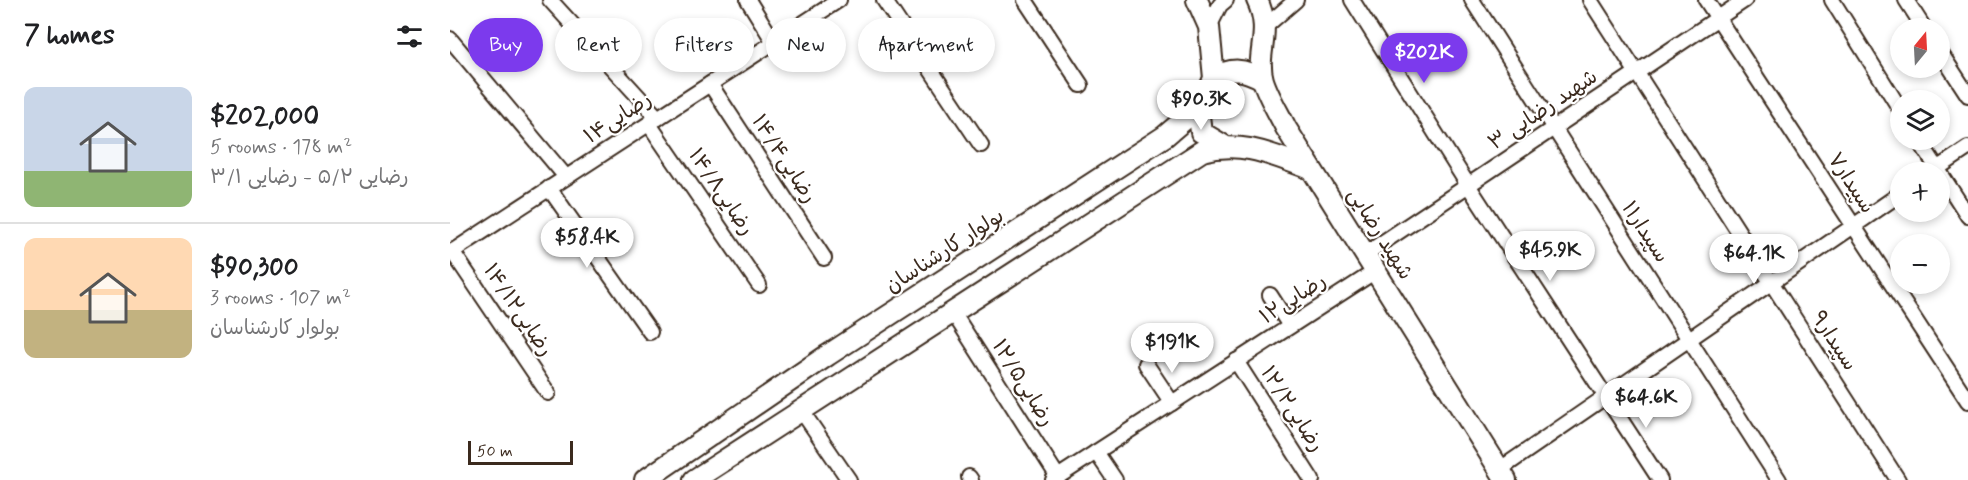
<!DOCTYPE html>
<html lang="en">
<head>
<meta charset="utf-8">
<style>
	:root { --surface:#fff; --page:#f6f6f6; --text:#202124; --muted:#757577; --line:#e0e0e0; --accent:#7c3aed }
	body { margin:0; font-family:Mynerve,"Playpen Sans Arabic",sans-serif; background:var(--page); color:var(--text); height:100vh; display:flex; flex-direction:column; font-size:22px; white-space:nowrap }
	* { box-sizing:border-box; margin:0 }
	p { font-size:20px; color:var(--muted) }
	.icon { flex:none; width:33px; height:33px; fill:none; stroke:currentColor; stroke-width:2; stroke-linecap:round; stroke-linejoin:round }
	.map { position:relative; flex:1; overflow:hidden }
	.drawer { display:flex; flex-direction:column; background:var(--surface); width:450px }
	.drawer>* { flex:none }
	.guide { position:absolute; left:18px; top:18px; width:570px; height:54px; display:flex; gap:12px }
	.needle { width:39px; rotate:18deg }
	.tools { position:absolute; left:1440px; top:18px; display:grid; gap:12px }
	.tools a { display:grid; place-items:center; width:60px; height:60px; border-radius:50%; background:var(--surface); box-shadow:0 3px 9px #0003; font-size:30px }
	.scale { position:absolute; left:18px; bottom:15px; width:105px; box-sizing:border-box; padding-left:6px; border:3px solid #3b2a1e; border-top:0; font-size:16px; line-height:21px; white-space:nowrap; color:#3b2a1e; -webkit-text-stroke:4px #fff; paint-order:stroke }
	.price { position:absolute; translate:-50% -51px; padding:0 14px; border-radius:21px; background:#fff; color:#222; font-size:20px; line-height:39px; filter:drop-shadow(0 2px 3px #0008) }
	.price::after { content:''; position:absolute; left:50%; top:36px; width:18px; height:14px; margin-left:-9px; background:inherit; clip-path:polygon(0 0,100% 0,50% 100%) }
	.price.active { background:var(--accent); color:#fff }
	ul { padding:0; list-style:none }
	li { display:flex; align-items:center; gap:18px; height:150px; padding:0 24px }
	li+li { border-top:2px solid var(--line) }
	li span { display:grid; place-items:center; flex:none; width:168px; height:120px; border-radius:12px; color:#555 }
	li>.icon { margin-inline-start:auto }
	span .icon { width:72px; height:72px; fill:#fffc; stroke-width:1 }
	li b { font-size:26px }
	h2 { display:flex; justify-content:space-between; align-items:center; height:72px; padding:0 24px; font-size:26px }
	.tag { padding:0 21px; border-radius:27px; background:var(--surface); box-shadow:0 3px 9px #0003; font-size:21px; line-height:54px }
	.tag.active { background:var(--accent); color:#fff }
	main { display:flex; flex:1; min-height:0 }
	.map>svg:first-child { display:block }
	.lines { fill:none; stroke-linecap:round; stroke-linejoin:round }
	.street-casing { stroke:#3b2a1e; stroke-width:18 }
	.secondary-casing { stroke:#3b2a1e; stroke-width:24 }
	.street { stroke:#fff; stroke-width:14 }
	.secondary { stroke:#fff; stroke-width:20 }
	.labels { text-anchor:middle; dominant-baseline:central; stroke-width:4.5; stroke-linejoin:round; paint-order:stroke }
	.street-label { font-size:21px; fill:#3b2a1e; stroke:#fff }
</style>
</head>
<body>
<main>
<section class="drawer">
<h2>7 homes<svg class="icon" aria-label="filters" viewBox="0 0 24 24"><path d="M4 7h16M4 17h16"/><circle cx="9" cy="7" r="2"/><circle cx="15" cy="17" r="2"/></svg></h2>
<ul>
<li><span style="background:linear-gradient(#c9d6e8 70%,#8fb573 0)"><svg class="icon" aria-label="home" viewBox="0 0 24 24"><path d="M3 11l9-7 9 7M6 9v11h12V9"/></svg></span><div><b>$202,000</b><p>5 rooms · 178 m²</p><p>رضایی ۵/۲ - رضایی ۳/۱</p></div></li>
<li><span style="background:linear-gradient(#ffd9b3 60%,#c2b280 0)"><svg class="icon" aria-label="home" viewBox="0 0 24 24"><path d="M3 11l9-7 9 7M6 9v11h12V9"/></svg></span><div><b>$90,300</b><p>3 rooms · 107 m²</p><p>بولوار کارشناسان</p></div></li>
</ul>
</section>
<div class="map">
<svg width="1518" height="480" viewBox="0 0 1518 480">
	<rect width="100%" height="100%" fill="#fff"/>
	<filter id="ink" filterUnits="userSpaceOnUse"><feTurbulence type="fractalNoise" baseFrequency=".0167" numOctaves="2"/><feDisplacementMap in="SourceGraphic" scale="12" xChannelSelector="R" yChannelSelector="G"/><feConvolveMatrix kernelMatrix="1 2 1 2 8 2 1 2 1" color-interpolation-filters="sRGB"/></filter>
	<g filter="url(#ink)">
		<g class="lines">
			<defs>
				<g id="street">
					<path d="M100 0 208 118"/>
					<path d="M298 0 324 42"/>
					<path d="M434 0 531 145"/>
					<path d="M575 0 631 85"/>
					<path d="M902 0 1018 185 1210 480"/>
					<path d="M1022 0 1329 480"/>
					<path d="M1140 0 1448 480"/>
					<path d="M1256 0 1518 401"/>
					<path d="M1382 0 1450 109"/>
					<path d="M1456 0 1474 28"/>
					<path d="M816 26 846 0"/>
					<path d="M759 27 770 5 776 0"/>
					<path d="M0 39 116 177"/>
					<path d="M1490 52 1518 95"/>
					<path d="M260 84 374 258"/>
					<path d="M199 124 309 285"/>
					<path d="M1469 140 1518 216"/>
					<path d="M1482 172 1518 148"/>
					<path d="M99 188 200 332"/>
					<path d="M2 251 98 393"/>
					<path d="M0 253 389 0"/>
					<path d="M914 255 1295 0"/>
					<path d="M820 295 840 326"/>
					<path d="M502 311 608 477"/>
					<path d="M786 361 862 480"/>
					<path d="M696 364 722 403"/>
					<path d="M351 410 399 480"/>
					<path d="M646 452 665 480"/>
					<path d="M1049 470 1450 194"/>
					<path d="M519 477 521 480"/>
					<path d="M603 480 924 272"/>
				</g>
				<g id="secondary">
					<path d="M807 0C823 33 805 52 813 80 818 96 828 112 836 128L1056 480"/>
					<path d="M764 78C782 67 794 69 812 79"/>
					<path d="M748 108 751 132 773 145"/>
					<path d="M195 480 378 355 715 136 748 108 757 95 764 78 759 27 747 0"/>
					<path d="M244 480 752 151C793 140 822 155 861 169"/>
				</g>
			</defs>
			<use href="#street" class="street-casing"/>
			<use href="#secondary" class="secondary-casing"/>
			<use href="#street" class="street"/>
			<use href="#secondary" class="secondary"/>
		</g>
	</g>
	<g class="labels">
		<g class="street-label">
			<text transform="translate(1093 110) rotate(-34)">شهید رضایی ۳</text>
			<text transform="translate(168 118) rotate(-33)">رضایی۱۴</text>
			<text transform="translate(334 159) rotate(57)">رضایی۱۴/۴</text>
			<text transform="translate(1401 183) rotate(57)">سپیدار۷</text>
			<text transform="translate(271 192) rotate(56)">رضایی۱۴/۸</text>
			<text transform="translate(1195 232) rotate(57)">سپیدار۱۱</text>
			<text transform="translate(930 234) rotate(58)">شهید رضایی</text>
			<text transform="translate(495 251) rotate(-33)">بولوار کارشناسان</text>
			<text transform="translate(843 299) rotate(-33)">رضایی۱۲</text>
			<text transform="translate(68 310) rotate(56)">رضایی۱۴/۱۲</text>
			<text transform="translate(1384 341) rotate(57)">سپیدار۹</text>
			<text transform="translate(573 383) rotate(58)">رضایی۱۲/۵</text>
			<text transform="translate(842 409) rotate(57)">رضایی۱۲/۲</text>
		</g>
	</g>
</svg>
<div class="tools">
<a><svg class="needle" viewBox="-14 -14 28 28"><path d="M0-13l5 13h-10z" fill="#e53935"/><path d="M0 13l5-13h-10z" fill="#757577"/></svg></a>
<a><svg class="icon" aria-label="layers" viewBox="0 0 24 24"><path d="M12 4l9 5-9 5-9-5zM3 14l9 5 9-5"/></svg></a>
<a>+</a>
<a>−</a>
</div>
<div class="scale">50 m</div>
<b class="price active" style="left:974px;top:84px">$202K</b>
<b class="price" style="left:751px;top:131px">$90.3K</b>
<b class="price" style="left:137px;top:269px">$58.4K</b>
<b class="price" style="left:1100px;top:282px">$45.9K</b>
<b class="price" style="left:1304px;top:285px">$64.1K</b>
<b class="price" style="left:722px;top:374px">$191K</b>
<b class="price" style="left:1196px;top:429px">$64.6K</b>
<div class="guide">
<a class="tag active">Buy</a>
<a class="tag">Rent</a>
<a class="tag">Filters</a>
<a class="tag">New</a>
<a class="tag">Apartment</a>
</div>
</div>
</main>
</body>
</html>
